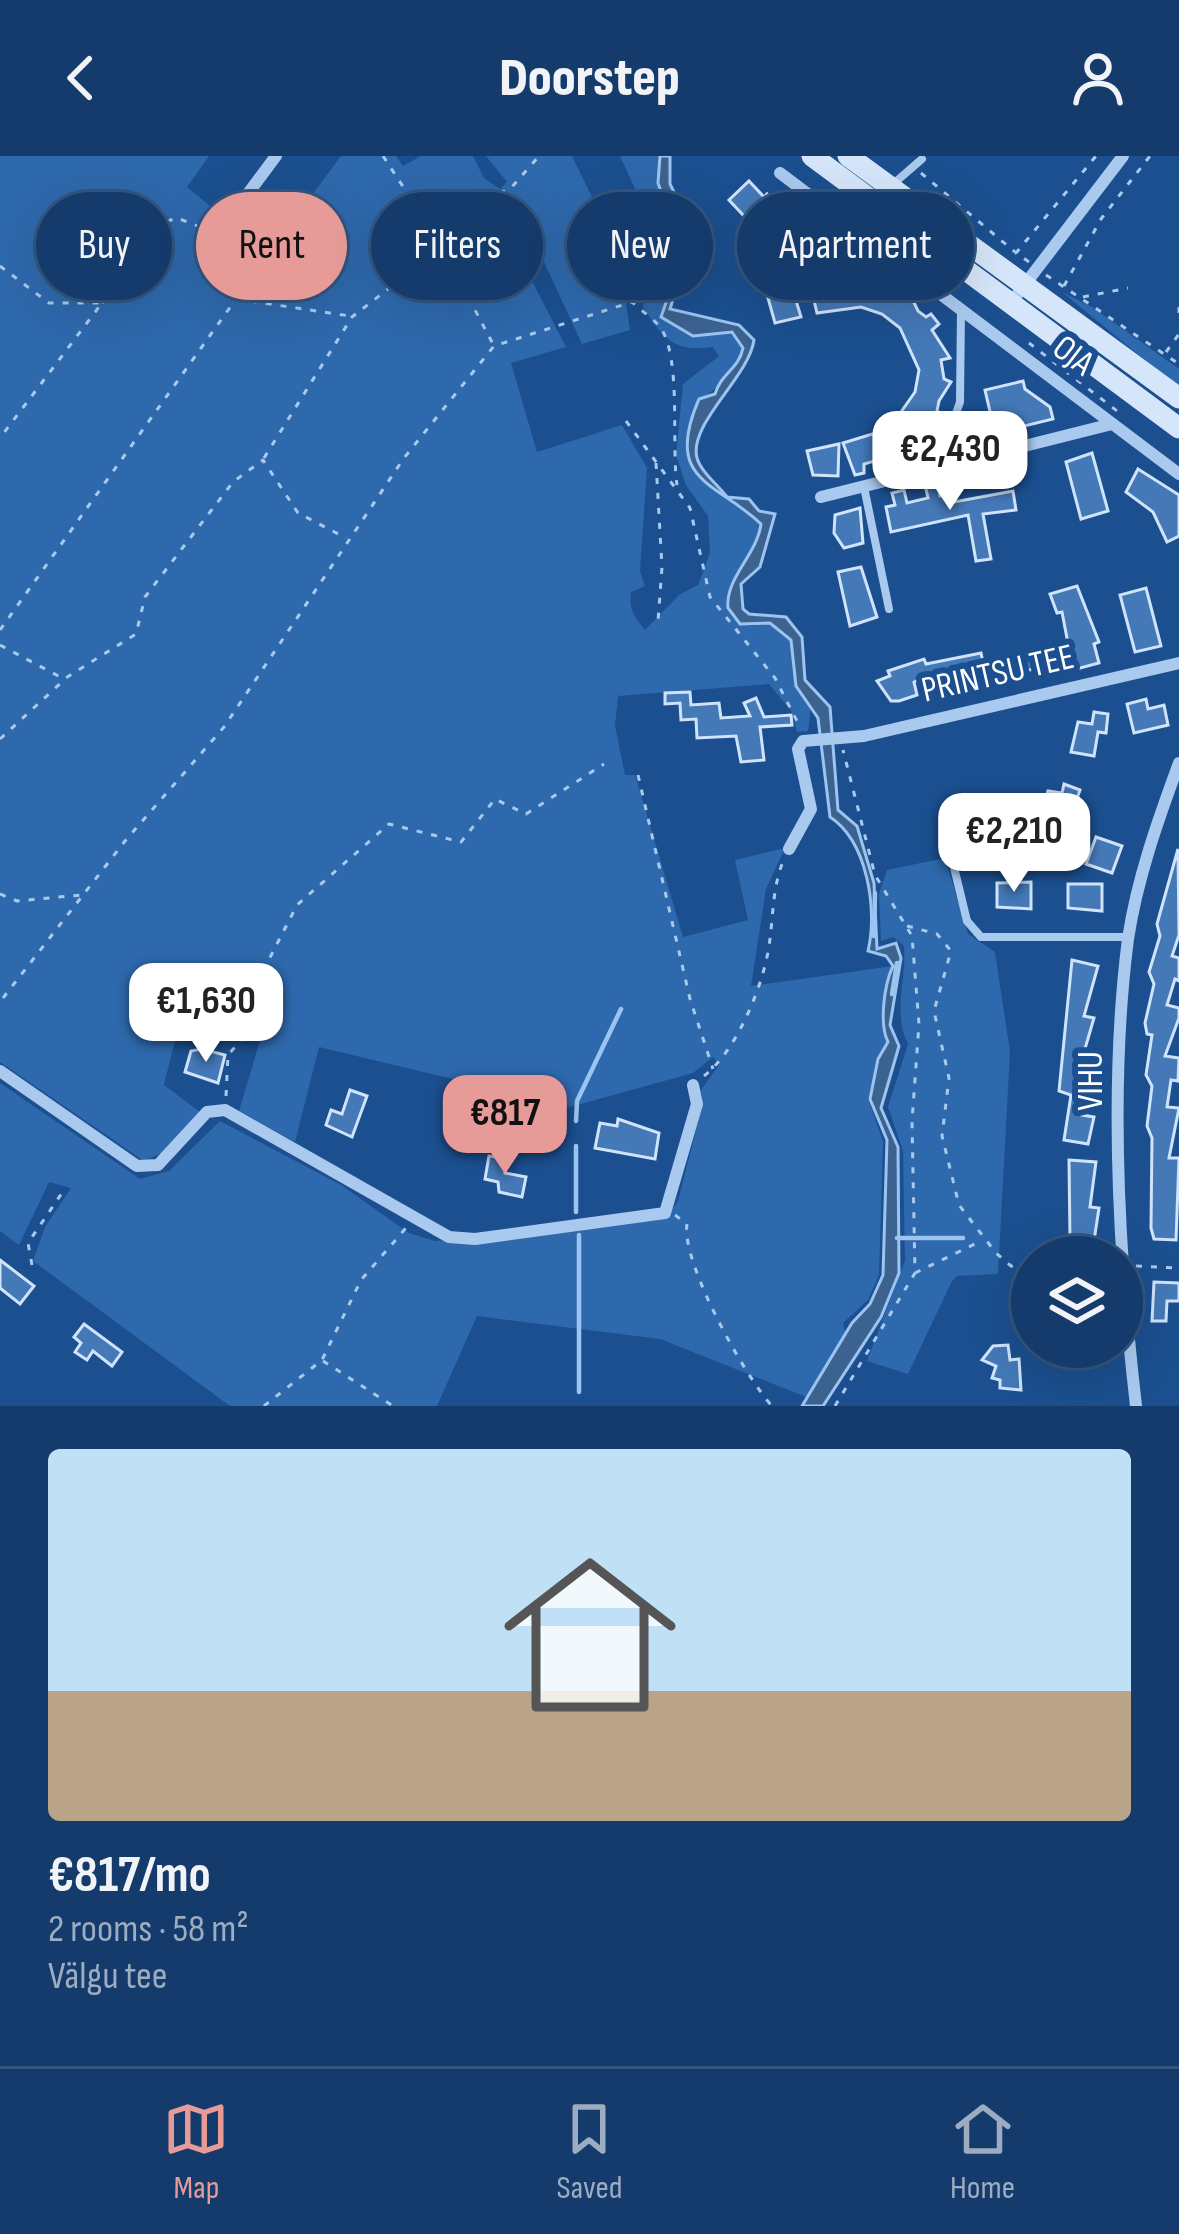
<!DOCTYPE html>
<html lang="en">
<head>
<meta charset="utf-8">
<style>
	:root { --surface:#143b6b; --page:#214673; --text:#f1f3f6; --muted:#9dadc1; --line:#33557e; --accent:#e69b98 }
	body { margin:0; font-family:"Sofia Sans Condensed",sans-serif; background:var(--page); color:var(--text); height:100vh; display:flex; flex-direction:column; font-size:45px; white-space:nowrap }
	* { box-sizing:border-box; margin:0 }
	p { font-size:39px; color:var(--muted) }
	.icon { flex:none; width:66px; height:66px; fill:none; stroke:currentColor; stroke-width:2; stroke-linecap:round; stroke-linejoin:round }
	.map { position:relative; height:1250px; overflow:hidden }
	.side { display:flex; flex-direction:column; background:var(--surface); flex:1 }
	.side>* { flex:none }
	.top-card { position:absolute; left:36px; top:36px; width:1107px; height:108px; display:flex; gap:24px }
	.tools { position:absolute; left:1011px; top:1080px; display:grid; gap:24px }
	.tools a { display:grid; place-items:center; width:132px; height:132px; border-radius:50%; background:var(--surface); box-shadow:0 12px 48px #0002,0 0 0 3px var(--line); font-size:60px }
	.price { position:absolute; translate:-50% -102px; padding:0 27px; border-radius:24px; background:#fff; color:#222; font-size:39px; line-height:78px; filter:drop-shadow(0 3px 6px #0008) }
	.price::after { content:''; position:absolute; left:50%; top:72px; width:36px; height:27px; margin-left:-18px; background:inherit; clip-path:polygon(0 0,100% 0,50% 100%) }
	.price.selected { background:var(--accent); color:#111 }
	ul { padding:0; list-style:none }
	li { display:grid; align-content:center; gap:24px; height:636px; padding:0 48px }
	li span { display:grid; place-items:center; height:372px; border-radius:12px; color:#555 }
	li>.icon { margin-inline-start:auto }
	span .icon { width:216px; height:216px; fill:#fffc; stroke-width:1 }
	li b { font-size:51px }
	.chip { padding:0 42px; border-radius:54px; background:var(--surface); box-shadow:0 12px 48px #0002,0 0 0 3px var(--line); font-size:42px; line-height:108px }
	.chip.selected { background:var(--accent); color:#111 }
	header { display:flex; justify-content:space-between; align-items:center; height:156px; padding:0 48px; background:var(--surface); font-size:54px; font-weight:800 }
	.tab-bar { display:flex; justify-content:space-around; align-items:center; height:168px; border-top:3px solid var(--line); background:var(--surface); font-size:33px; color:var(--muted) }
	.tab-bar a { display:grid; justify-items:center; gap:6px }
	.tab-bar .selected { color:var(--accent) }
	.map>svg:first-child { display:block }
	.green { fill:#2e69ad }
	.water { fill:#3c6290; stroke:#9cc4f0; stroke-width:3 }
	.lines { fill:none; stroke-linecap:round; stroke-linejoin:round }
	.stream { stroke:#9cc4f0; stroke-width:4.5 }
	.building { fill:#4478b7; stroke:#cfe3fa; stroke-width:3 }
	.path { stroke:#a9c9ee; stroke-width:3; stroke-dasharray:6 9; stroke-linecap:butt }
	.lane { stroke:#a9c9ee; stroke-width:8 }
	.street { stroke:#a9c9ee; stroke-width:12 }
	.secondary { stroke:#d6e6fa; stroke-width:21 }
	.labels { text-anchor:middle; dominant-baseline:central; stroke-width:12; stroke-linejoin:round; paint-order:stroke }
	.street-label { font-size:36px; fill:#fff; stroke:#1b4f8f }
</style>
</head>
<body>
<header><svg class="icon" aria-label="back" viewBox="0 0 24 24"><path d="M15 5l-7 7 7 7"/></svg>Doorstep<svg class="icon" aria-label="person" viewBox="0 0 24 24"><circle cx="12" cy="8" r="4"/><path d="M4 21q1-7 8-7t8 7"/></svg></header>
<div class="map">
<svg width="1179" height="1250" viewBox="0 0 1179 1250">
	<rect width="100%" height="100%" fill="#1b4f8f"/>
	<g class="green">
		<path d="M0 0H209L187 31 268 98 341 0H396L403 10 421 0H473L484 22 500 33 507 26 486 0H572L618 94 630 174 582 188 520 54 513 88 566 191 511 207 537 296 622 269 647 312 640 415 645 430 631 436C629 455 634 460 645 474L679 439 698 429 710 397 708 360 686 329 676 299 683 228 719 200 713 191C675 197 663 183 643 151L660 87 620 0H660L658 27 683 98 661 161 701 180 732 176 743 192C737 218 713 233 695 250 679 343 707 317 761 368L759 388 730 430 750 470 770 467C804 481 815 543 808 575L797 576 792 556 769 528 618 540 615 570 625 619H635L683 781 748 764 735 704 785 692 766 733 751 830 893 810C883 830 880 866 888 886L868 943 883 985 879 1119 868 1144 843 1167 846 1179 809 1242 660 1183 477 1160 437 1250H230L33 1105 45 1071 71 1032 49 1026 19 1089 0 1075V927L140 1023 169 1015 220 965 341 1029 409 1077 435 1085 667 1061 678 1045 703 947 701 934 719 909 713 901 693 917 570 951 319 891 295 986 239 955 262 878 181 860 164 929 200 956 164 996 144 1005 0 906Z"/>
		<path d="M1062 136 1092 151 1179 213V232Z"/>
		<path d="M945 702 968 778 995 796 1010 896 998 1118 957 1120 952 1125 908 1218 867 1205 905 1105 903 995 888 951 908 888C892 857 907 824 904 790L893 781 881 785 879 738 887 714Z"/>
	</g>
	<path class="water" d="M660 0H670V28L702 93 689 127 674 140 670 153 739 169 754 184C749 221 688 268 697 302 701 316 718 329 727 341L749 343 759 355 775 358 760 411 741 428 743 453 749 458 786 461 802 481 805 524 830 551 838 654 857 670 874 727 877 793 896 787 901 802 890 869 899 890 881 952 898 991 899 1117 881 1161 823 1250H802L852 1167 870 1148 883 1119 887 984 870 943 878 903 888 886C879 868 884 829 893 810L886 800 868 795C878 753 867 685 830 661L818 562 796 530 791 484 770 467 740 468 728 452C725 422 757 399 761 368 716 325 663 326 699 243L715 238C721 217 739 213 743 192L732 176 693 180 661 161 683 98 658 27Z"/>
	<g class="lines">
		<g class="stream">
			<path d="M874 780 875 737"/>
			<path d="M892 838 897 807"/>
			<path d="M576 965 577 945 621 853"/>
			<path d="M576 990V1056"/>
			<path d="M579 1079V1236"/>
			<path d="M897 1082H963"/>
		</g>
	</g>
	<g class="building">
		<path d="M749 25 764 41 767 38 782 54 786 50 816 78 797 96 783 81 779 84 747 57 744 60 729 44Z"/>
		<path d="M842 117 862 126 873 127 876 120 887 123 886 131 902 140 908 134 918 155 926 161 931 158 939 168 932 174 950 202 941 204 944 223 951 226 939 245 937 255 944 259 918 280 924 287 916 294H901L893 302 896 307 885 312 881 303 864 308V317L855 319 843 287 889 273 915 236 919 214 900 172 882 158 861 151 817 157 809 123 820 120 823 130 832 129 841 127Z"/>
		<path d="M791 128 801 161 775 167 768 142 780 139 778 130Z"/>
		<path d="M1023 225 1025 233 1050 251 1053 263 995 277 985 234Z"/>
		<path d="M839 288 838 320 813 319 807 295Z"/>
		<path d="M1092 297 1108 355 1081 363 1066 306Z"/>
		<path d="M1138 313 1179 339V380L1167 386 1153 356 1126 336Z"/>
		<path d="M937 327 940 340 952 337 954 346 1013 335 1016 354 983 358 991 403 976 405 968 359 891 376 886 351 895 349 892 337 904 334 907 347 928 342 925 329Z"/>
		<path d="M860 352 863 387 844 392 834 377 835 359Z"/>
		<path d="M861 411 877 461 850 470 838 416Z"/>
		<path d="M1077 430 1099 486 1094 488 1099 507 1073 514 1062 456 1057 457 1050 438Z"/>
		<path d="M1146 432 1161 490 1135 496 1120 439Z"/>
		<path d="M1030 496 1034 513 1003 519 1001 511 954 532 951 523 943 526 939 515 914 526 917 539 899 545H891L877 525 890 520 888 515 924 503 926 508 981 497 983 506Z"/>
		<path d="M690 536 691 549 719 547 721 562 750 560 744 547 756 542 764 561 791 559 792 569 760 571 764 604 741 606 736 580 697 582 696 563 681 564 680 547 665 548V537Z"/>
		<path d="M1146 543 1148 553 1164 549 1168 569 1134 577 1127 548Z"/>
		<path d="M1094 556 1108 558 1106 577 1098 576 1094 600 1071 596 1078 566 1092 568Z"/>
		<path d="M1064 628 1080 634 1066 674 1047 665 1050 653 1043 650 1048 635 1062 637Z"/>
		<path d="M1096 681 1122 690 1112 717 1086 708Z"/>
		<path d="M1178 693 1179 779 1172 800 1179 802V825L1175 823 1167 849 1179 852V862L1165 900 1179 902 1178 925 1171 924 1167 951 1179 952 1169 1002H1179L1176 1084 1154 1083 1151 1072 1152 982 1147 970 1152 930 1146 919 1152 879 1147 878 1145 867 1154 828 1149 816 1160 780 1157 768Z"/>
		<path d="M1031 726V753L997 751V727Z"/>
		<path d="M1068 728H1102V755L1068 752Z"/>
		<path d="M1072 804 1098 810 1084 860 1094 862 1080 910 1093 912 1082 959 1094 961 1088 988 1064 984 1071 939 1059 935Z"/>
		<path d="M202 893 225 899 218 927 185 916 191 895Z"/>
		<path d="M350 934 367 940 352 981 326 969 331 954 342 958Z"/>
		<path d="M618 963 659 977 655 1003 595 992 600 967 617 970Z"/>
		<path d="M489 1000 508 1003 505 1017 526 1021 522 1041 499 1036 498 1026 485 1023Z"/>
		<path d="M1069 1004 1096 1006 1090 1051 1099 1052 1094 1085 1070 1083Z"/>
		<path d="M0 1104 34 1130 20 1148 0 1132Z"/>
		<path d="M1154 1126 1179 1127V1145H1167L1166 1165H1152Z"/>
		<path d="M84 1168 122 1196 112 1210 93 1195 87 1204 75 1196 81 1187 74 1181Z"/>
		<path d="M1008 1189 1010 1204 1019 1203 1021 1234 1000 1232V1224L992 1222 996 1210 982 1204 993 1190Z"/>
	</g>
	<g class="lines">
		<g class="path">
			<path d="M383 0 438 84 493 188"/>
			<path d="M921 17 1015 96"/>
			<path d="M1029 106 1016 97 1096 0"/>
			<path d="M0 110 49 147H102L0 282"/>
			<path d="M1046 119 1179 208"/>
			<path d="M1064 130 1101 63 1150 0"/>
			<path d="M1083 141 1128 132"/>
			<path d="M236 143 350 160"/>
			<path d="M102 147 162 67 177 62 208 74 218 69"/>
			<path d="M1179 151V157"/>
			<path d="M1029 187 1121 258"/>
			<path d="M1166 196 1179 178"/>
			<path d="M626 265 690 352 710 441 775 522 800 571"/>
			<path d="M264 302 352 161 415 112 480 46 511 32 539 0"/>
			<path d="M656 307 662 411 658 465"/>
			<path d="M0 474 236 143 229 73"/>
			<path d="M0 489 64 523 136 478 145 441 233 326 263 304 298 357 346 382"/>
			<path d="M0 583 63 525"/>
			<path d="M638 619 690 843 713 913"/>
			<path d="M0 738 17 745 81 739"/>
			<path d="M907 770 937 778 951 795 934 855 949 922 942 980 959 1049 996 1097 1011 1110 1032 1112"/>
			<path d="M3 842 125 685 224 571 404 302 494 190 632 146C640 154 653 162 660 171 682 201 671 290 677 329"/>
			<path d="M704 920C736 895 761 834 768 796 774 763 771 734 784 703"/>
			<path d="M226 940 228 899 249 875 260 821 297 749 389 668 461 686 495 643 526 658 604 608"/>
			<path d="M675 1059 687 1068C681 1107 746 1222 772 1250"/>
			<path d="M32 1109 28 1087 64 1034"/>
			<path d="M1136 1110 1179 1112"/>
			<path d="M915 1117 981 1085"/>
			<path d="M323 1205 393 1250"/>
			<path d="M264 1250 322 1204 361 1124 406 1072"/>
			<path d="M835 1250 915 1117 912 965 919 868 912 780 875 719 843 594"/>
		</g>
		<g class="lane">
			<path d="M892 29 922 3"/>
			<path d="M936 314 960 246 961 155"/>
			<path d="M864 331 889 453"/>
			<path d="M952 703 967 765 981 781H1127"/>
		</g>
		<g class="street">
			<path d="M780 17 1179 318"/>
			<path d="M229 63 276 0"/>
			<path d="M770 121 883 94"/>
			<path d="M1010 148 1123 0"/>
			<path d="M821 341 1112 268"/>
			<path d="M789 693 811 653 798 593 803 585 864 580 1179 507"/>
			<path d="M0 915 137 1010 158 1009 207 956 225 954 449 1081 475 1083 665 1057 697 948 693 929"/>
			<path d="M1136 1250C1119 1103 1109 930 1128 783 1137 723 1158 664 1179 607"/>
		</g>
		<g class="secondary">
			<path d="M812 0 1179 272"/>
			<path d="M848 0 1179 242"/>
		</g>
	</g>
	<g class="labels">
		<g class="street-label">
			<text transform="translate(1073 200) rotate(37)">OJA</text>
			<text transform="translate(998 518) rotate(-13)">PRINTSU TEE</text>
			<text transform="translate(1091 925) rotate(-90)">VIHU</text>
		</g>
	</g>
</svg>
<div class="tools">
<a><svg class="icon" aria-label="layers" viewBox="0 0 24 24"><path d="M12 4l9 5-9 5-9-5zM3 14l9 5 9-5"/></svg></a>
</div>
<b class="price" style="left:950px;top:357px">€2,430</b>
<b class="price" style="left:1014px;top:739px">€2,210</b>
<b class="price" style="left:206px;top:909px">€1,630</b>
<b class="price selected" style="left:505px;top:1021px">€817</b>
<div class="top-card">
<a class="chip">Buy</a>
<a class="chip selected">Rent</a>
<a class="chip">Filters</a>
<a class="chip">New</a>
<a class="chip">Apartment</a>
</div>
</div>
<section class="side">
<ul>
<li><span style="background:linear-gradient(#bfe0f5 65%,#b9a48a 0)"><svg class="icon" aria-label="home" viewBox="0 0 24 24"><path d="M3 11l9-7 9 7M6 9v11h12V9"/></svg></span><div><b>€817/mo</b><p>2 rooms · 58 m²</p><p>Välgu tee</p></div></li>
</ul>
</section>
<nav class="tab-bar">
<a class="selected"><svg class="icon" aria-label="map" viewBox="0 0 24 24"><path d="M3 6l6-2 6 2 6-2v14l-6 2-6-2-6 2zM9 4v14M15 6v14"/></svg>Map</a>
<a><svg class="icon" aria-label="saved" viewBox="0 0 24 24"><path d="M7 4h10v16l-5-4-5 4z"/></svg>Saved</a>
<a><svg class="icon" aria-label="home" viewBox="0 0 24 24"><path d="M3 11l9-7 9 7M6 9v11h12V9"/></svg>Home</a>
</nav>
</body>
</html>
